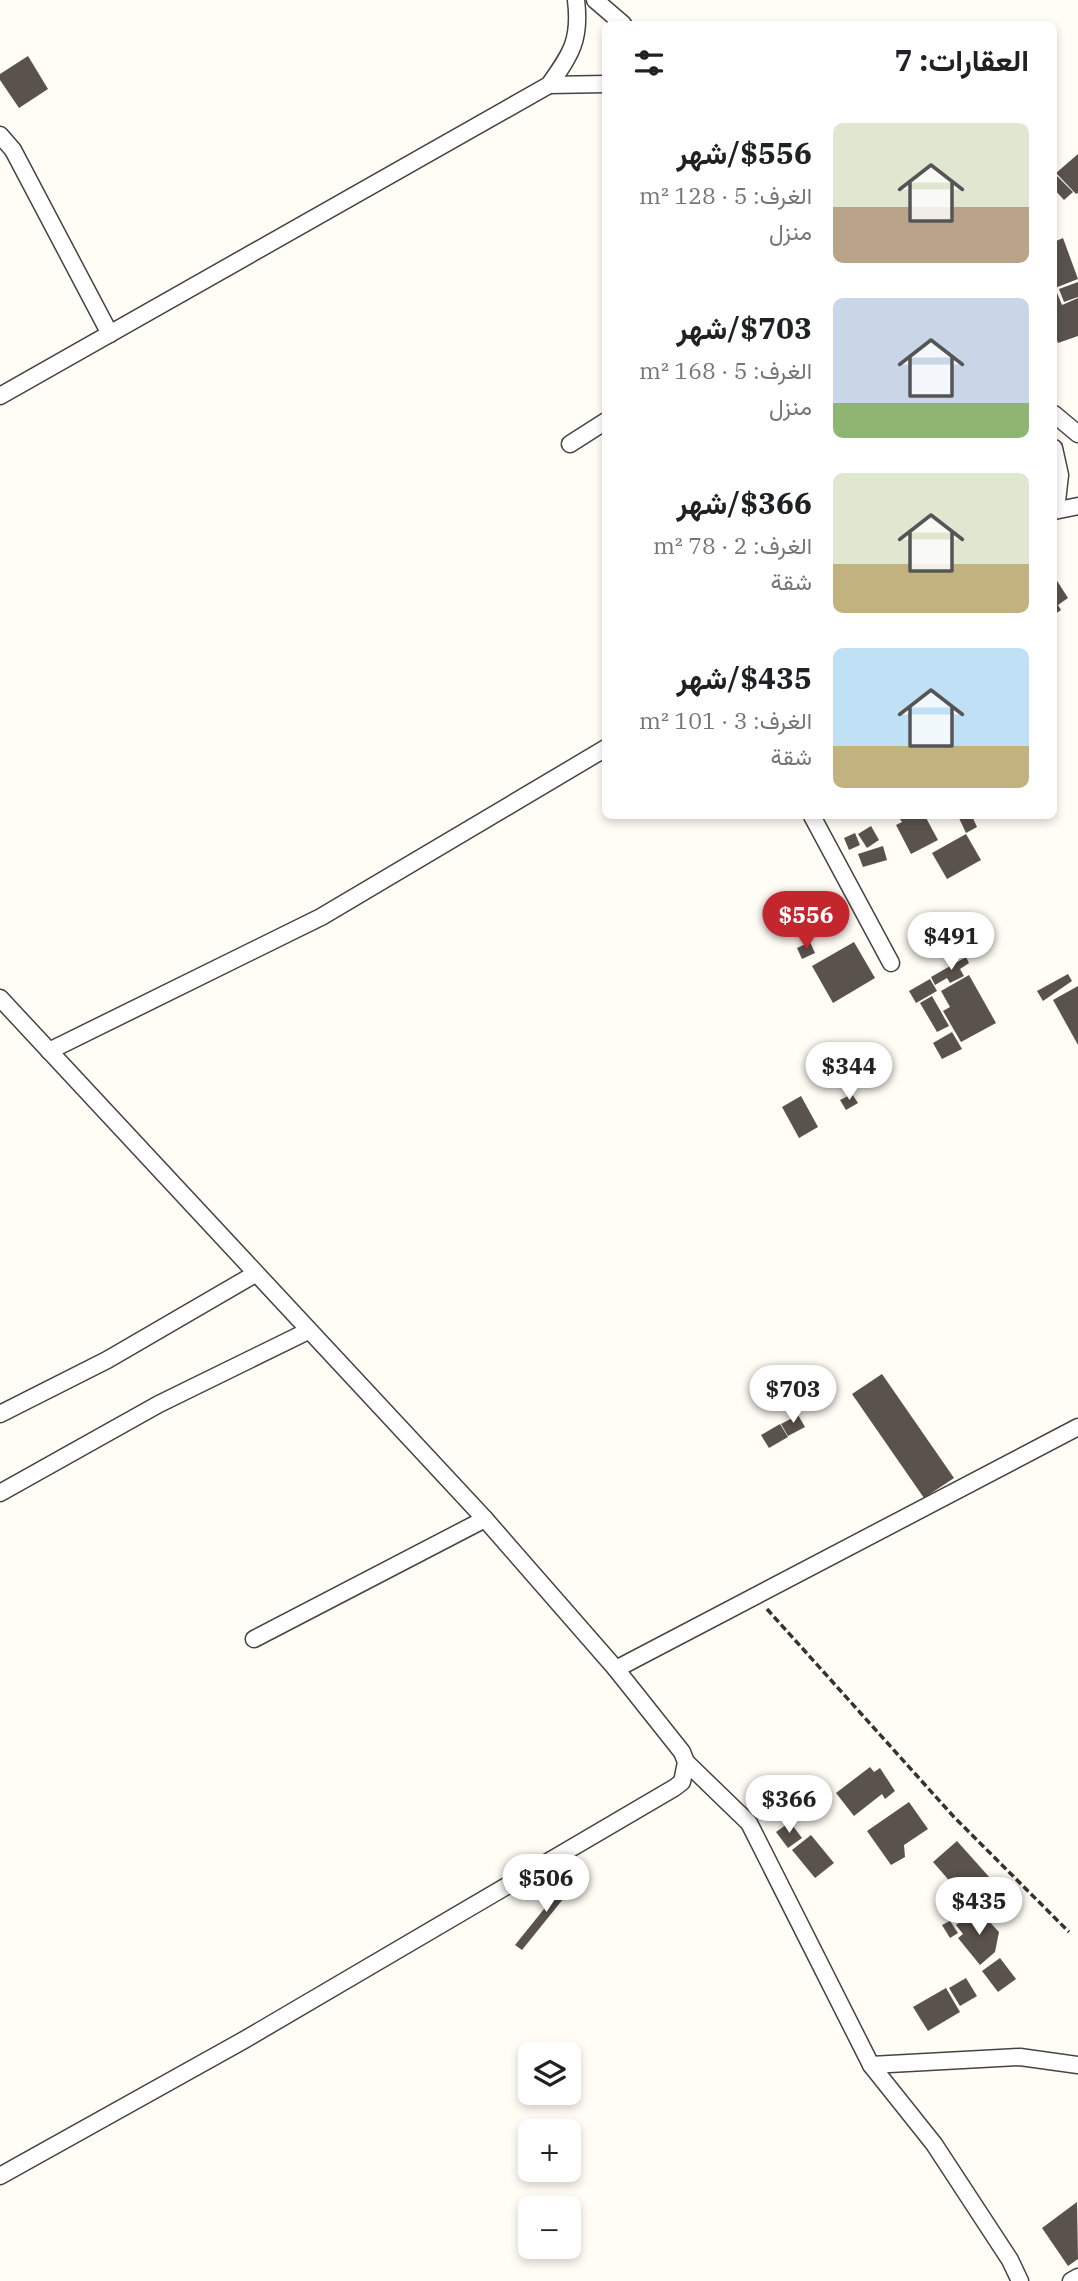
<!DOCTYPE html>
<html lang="ar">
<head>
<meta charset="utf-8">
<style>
	:root { --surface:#fff; --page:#f6f6f6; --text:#202124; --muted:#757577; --accent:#c4262e }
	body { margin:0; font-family:"IBM Plex Serif",Vazirmatn,serif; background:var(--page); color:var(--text); direction:rtl; height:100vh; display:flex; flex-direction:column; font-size:26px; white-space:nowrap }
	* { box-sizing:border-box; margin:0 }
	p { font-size:23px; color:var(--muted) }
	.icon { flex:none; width:38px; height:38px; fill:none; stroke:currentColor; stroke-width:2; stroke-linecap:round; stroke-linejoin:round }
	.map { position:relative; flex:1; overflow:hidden; direction:ltr }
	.drawer { position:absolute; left:602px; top:21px; width:455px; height:798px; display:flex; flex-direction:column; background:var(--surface); border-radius:10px; box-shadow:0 4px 10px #0003; direction:rtl }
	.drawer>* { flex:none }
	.tools { position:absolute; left:518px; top:2042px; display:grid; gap:14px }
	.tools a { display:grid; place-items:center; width:63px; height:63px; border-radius:10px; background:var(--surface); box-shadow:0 4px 10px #0003; font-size:35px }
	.price { position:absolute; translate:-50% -60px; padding:0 16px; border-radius:24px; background:#fff; color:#222; font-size:23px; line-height:46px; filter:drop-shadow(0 2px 4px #0008) }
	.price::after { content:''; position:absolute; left:50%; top:42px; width:21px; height:16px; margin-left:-10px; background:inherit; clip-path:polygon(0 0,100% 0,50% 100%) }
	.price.current { background:var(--accent); color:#fff }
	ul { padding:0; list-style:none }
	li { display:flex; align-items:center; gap:21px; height:175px; padding:0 28px }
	li span { display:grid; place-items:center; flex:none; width:196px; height:140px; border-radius:10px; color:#555 }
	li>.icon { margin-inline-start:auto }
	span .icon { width:84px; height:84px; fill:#fffc; stroke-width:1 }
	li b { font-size:30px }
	h2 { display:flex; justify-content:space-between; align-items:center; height:84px; padding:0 28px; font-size:30px }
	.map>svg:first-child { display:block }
	.building { fill:#5a524d }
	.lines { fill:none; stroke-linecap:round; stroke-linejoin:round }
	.street-casing { stroke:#444; stroke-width:19 }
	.path { stroke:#333; stroke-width:3.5; stroke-dasharray:7 3.5; stroke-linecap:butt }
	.street { stroke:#fff; stroke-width:16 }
</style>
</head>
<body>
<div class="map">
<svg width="1078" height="2281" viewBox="0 0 1078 2281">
	<rect width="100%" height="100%" fill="#fffdf5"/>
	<g class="building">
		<path d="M28 56 48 89 19 108 0 80V74Z"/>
		<path d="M1078 154V193L1076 194 1056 173Z"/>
		<path d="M1056 175 1073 192 1064 200 1054 189Z"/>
		<path d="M1063 238 1078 279 1055 288 1062 305 1078 298V336L1058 343 1054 332V242Z"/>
		<path d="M1078 282V297L1064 302 1059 289Z"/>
		<path d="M1054 576 1068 598 1058 605 1061 610 1054 615Z"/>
		<path d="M898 816 917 818 925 816 938 840 911 854 896 825 902 822Z"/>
		<path d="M958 816H972L977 827 966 833Z"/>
		<path d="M871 826 879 840 867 848 858 834Z"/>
		<path d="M855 833 860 845 849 850 844 838Z"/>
		<path d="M966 834 981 860 947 879 932 853Z"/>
		<path d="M883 846 887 860 863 867 858 854Z"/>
		<path d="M810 942 815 953 802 959 797 948Z"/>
		<path d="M854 942 875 978 833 1003 812 966Z"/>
		<path d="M966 957 969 963 960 969 964 976 950 983 947 978 935 985 931 977Z"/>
		<path d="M1068 974 1072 981 1043 1001 1037 991Z"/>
		<path d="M969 975 996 1023 961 1042 943 1011 950 1007 941 991Z"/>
		<path d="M930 979 937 991 916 1003 909 991Z"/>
		<path d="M1078 986V1045L1053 1000Z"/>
		<path d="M932 996 949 1026 937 1032 920 1003Z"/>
		<path d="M952 1032 962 1049 942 1059 933 1043Z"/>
		<path d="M839 1070 845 1079 834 1085 828 1076Z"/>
		<path d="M852 1094 858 1103 846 1110 840 1100Z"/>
		<path d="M801 1096 818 1127 799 1138 782 1107Z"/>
		<path d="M882 1374 954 1478 924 1498 852 1394Z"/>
		<path d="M798 1415 805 1427 788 1436 781 1424Z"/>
		<path d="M780 1424 788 1437 769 1448 761 1435Z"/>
		<path d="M870 1767 874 1772 880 1768 895 1791 885 1799 882 1794 854 1816 836 1793Z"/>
		<path d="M909 1802 928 1829 904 1845 905 1857 891 1865 867 1831Z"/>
		<path d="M790 1822 802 1838 788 1848 776 1832Z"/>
		<path d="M811 1835 834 1863 815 1878 792 1850Z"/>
		<path d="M957 1841 999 1888 974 1909 933 1862Z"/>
		<path d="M569 1878 576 1883 522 1950 515 1945Z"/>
		<path d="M973 1912 979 1919 983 1915 999 1932 995 1952 980 1965 958 1938 963 1934 956 1925Z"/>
		<path d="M950 1921 958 1933 950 1938 942 1925Z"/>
		<path d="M1000 1958 1016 1979 998 1992 982 1971Z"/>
		<path d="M966 1978 977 1996 960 2006 949 1988Z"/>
		<path d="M946 1988 960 2012 928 2031 913 2007Z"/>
		<path d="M1077 2202 1078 2259 1068 2266 1042 2228Z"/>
	</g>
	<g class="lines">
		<defs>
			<g id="street">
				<path d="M595 0 623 24"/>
				<path d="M549 85 606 84"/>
				<path d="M0 135 13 150 110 334"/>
				<path d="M0 396 549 85C571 54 581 40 576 0"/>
				<path d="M1054 414 1078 434"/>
				<path d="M570 444 606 421"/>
				<path d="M1054 448 1060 475 1056 510"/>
				<path d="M1054 511 1078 506"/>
				<path d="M812 816 891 963"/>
				<path d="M0 998 485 1519 616 1669 682 1752 686 1762 682 1782 674 1788 244 2040 0 2176"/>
				<path d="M49 1051 321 917 606 748"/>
				<path d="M0 1414 107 1360 255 1274"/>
				<path d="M0 1493 159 1404 308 1331"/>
				<path d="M254 1639 485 1519"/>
				<path d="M616 1669 1078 1427"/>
				<path d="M686 1762 749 1823 871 2065 1020 2057 1078 2065"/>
				<path d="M871 2065 934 2144 1010 2260 1020 2281"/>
				<path d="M1071 2281 1078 2277"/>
			</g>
		</defs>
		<use href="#street" class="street-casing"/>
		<path class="path" d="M767 1609 954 1817 1069 1932"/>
		<use href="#street" class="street"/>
	</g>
</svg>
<div class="tools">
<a><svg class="icon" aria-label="layers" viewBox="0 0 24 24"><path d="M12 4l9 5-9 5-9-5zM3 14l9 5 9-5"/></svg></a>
<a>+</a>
<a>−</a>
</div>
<b class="price current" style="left:806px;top:951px">$556</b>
<b class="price" style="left:951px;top:972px">$491</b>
<b class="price" style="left:849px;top:1102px">$344</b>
<b class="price" style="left:793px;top:1425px">$703</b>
<b class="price" style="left:789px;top:1835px">$366</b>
<b class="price" style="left:546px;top:1914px">$506</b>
<b class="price" style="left:979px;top:1937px">$435</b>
<section class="drawer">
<h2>العقارات: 7<svg class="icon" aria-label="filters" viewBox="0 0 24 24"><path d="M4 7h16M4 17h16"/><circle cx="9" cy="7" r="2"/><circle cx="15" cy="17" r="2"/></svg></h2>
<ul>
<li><span style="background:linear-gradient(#dfe7d0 60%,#b9a48a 0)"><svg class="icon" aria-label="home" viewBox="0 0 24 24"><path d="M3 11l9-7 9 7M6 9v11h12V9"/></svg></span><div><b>$556/شهر</b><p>الغرف: 5 · 128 m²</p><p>منزل</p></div></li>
<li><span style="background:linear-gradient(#c9d6e8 75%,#8fb573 0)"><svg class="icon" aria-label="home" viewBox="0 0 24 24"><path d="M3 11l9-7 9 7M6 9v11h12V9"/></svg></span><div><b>$703/شهر</b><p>الغرف: 5 · 168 m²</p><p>منزل</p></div></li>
<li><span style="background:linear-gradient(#dfe7d0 65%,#c2b280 0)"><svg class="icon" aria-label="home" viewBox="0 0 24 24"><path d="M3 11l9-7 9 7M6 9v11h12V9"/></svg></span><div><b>$366/شهر</b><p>الغرف: 2 · 78 m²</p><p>شقة</p></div></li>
<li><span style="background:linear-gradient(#bfe0f5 70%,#c2b280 0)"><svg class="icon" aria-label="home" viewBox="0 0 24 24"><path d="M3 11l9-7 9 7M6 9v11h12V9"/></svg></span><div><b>$435/شهر</b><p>الغرف: 3 · 101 m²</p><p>شقة</p></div></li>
</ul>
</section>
</div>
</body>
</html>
